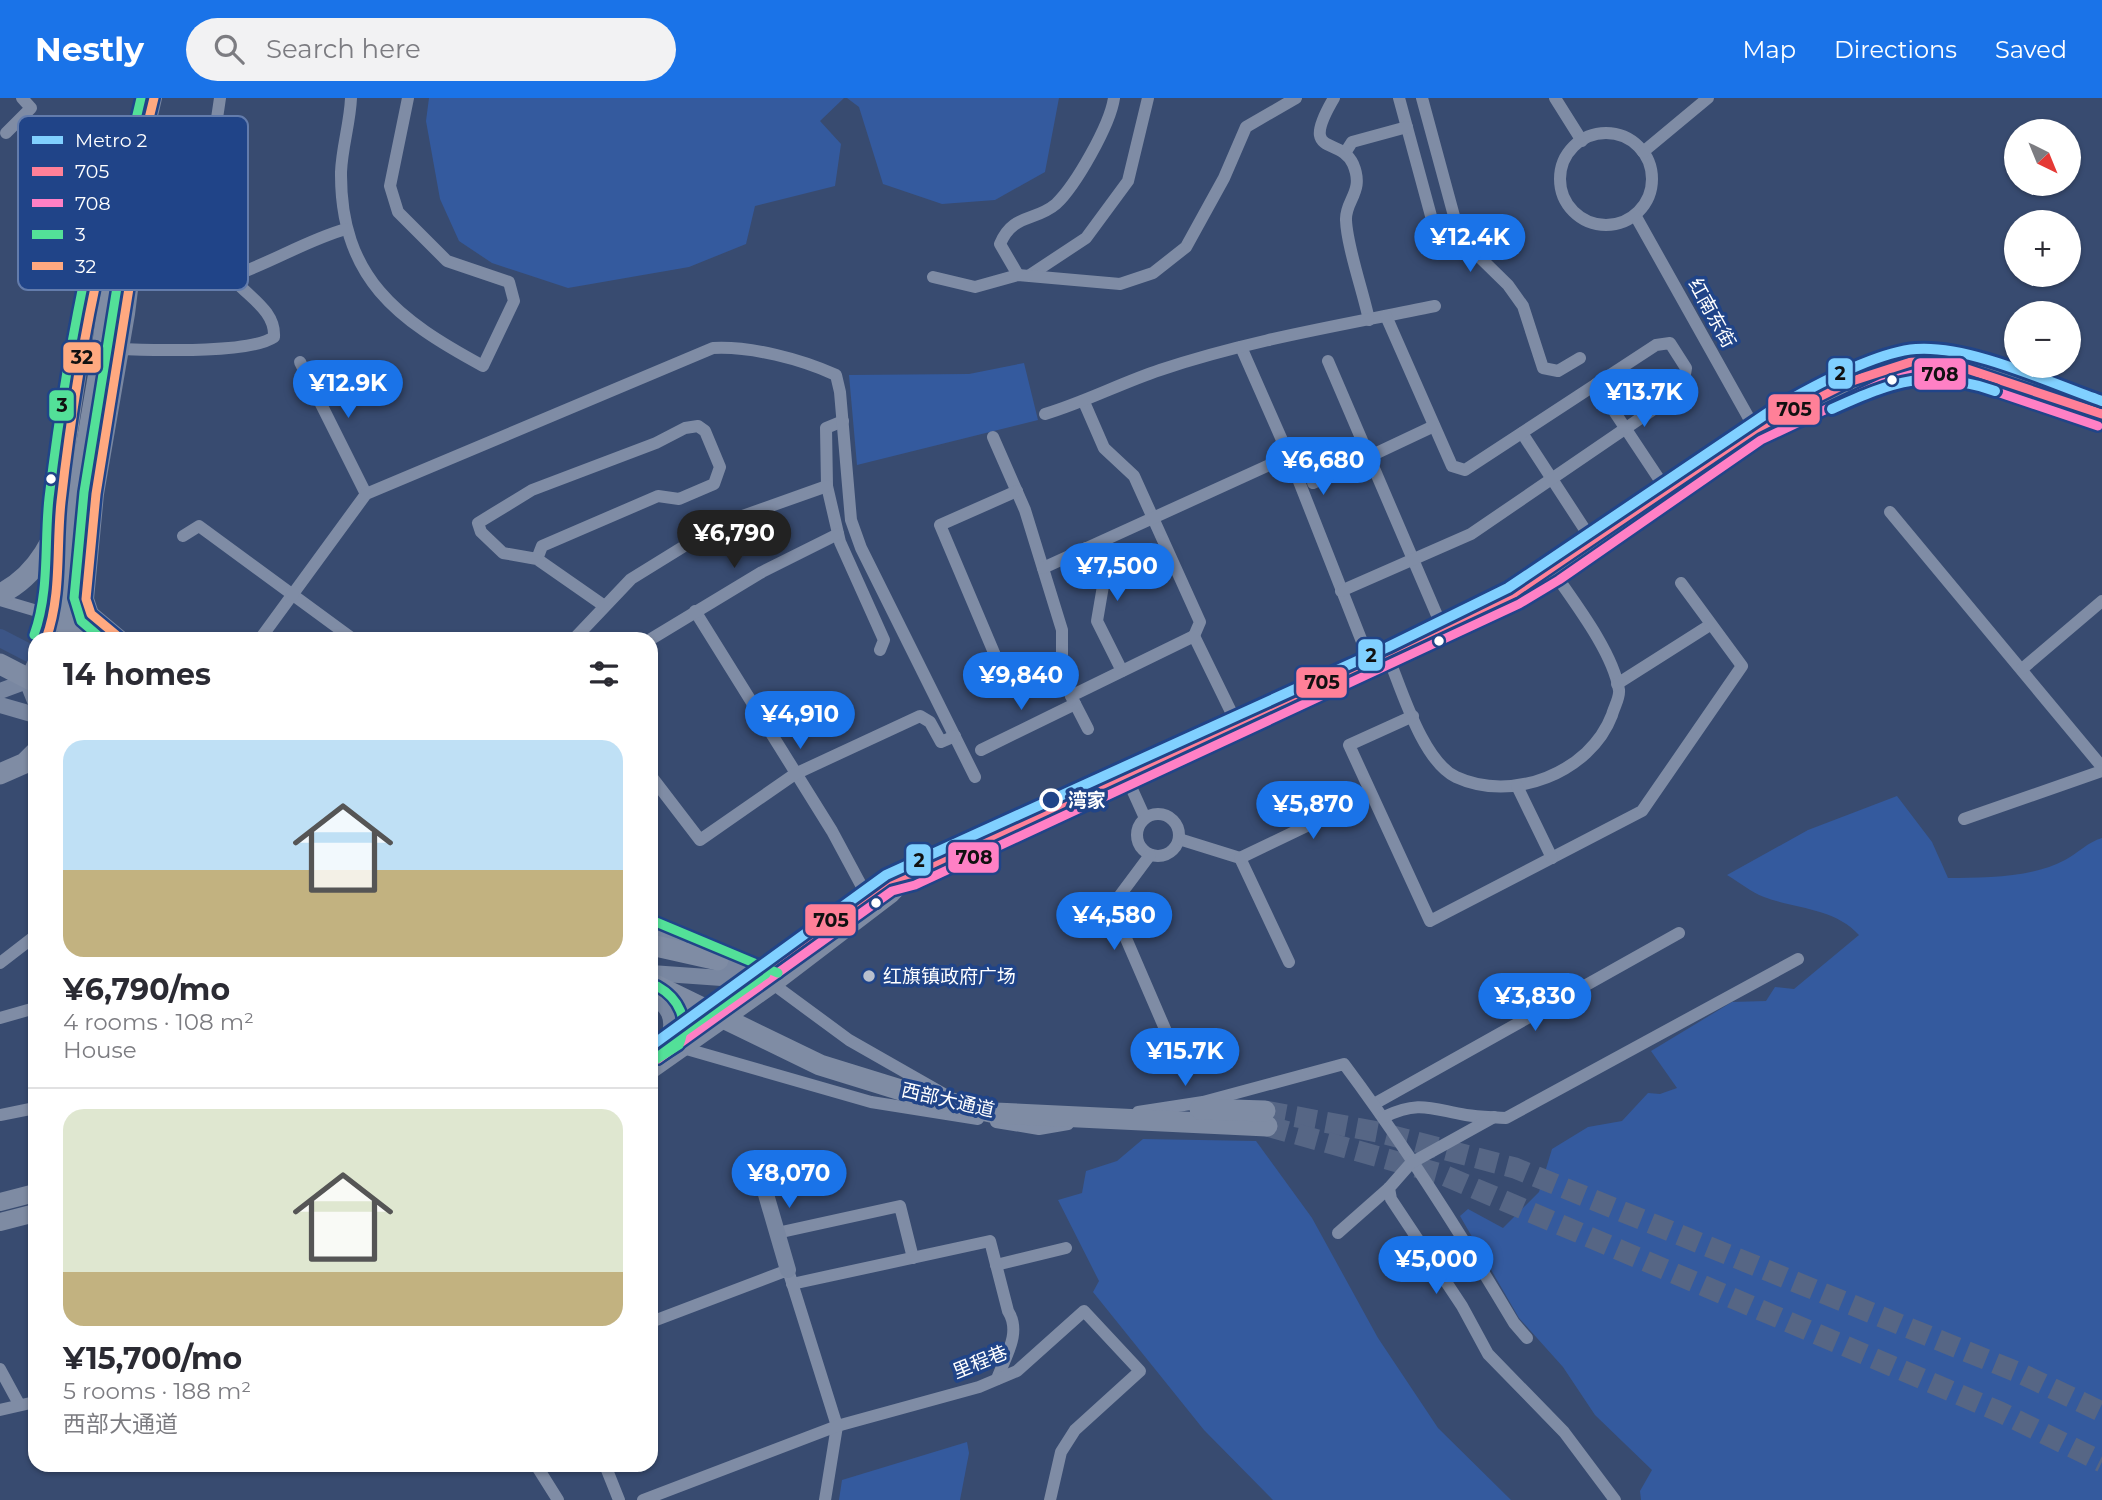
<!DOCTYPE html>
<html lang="en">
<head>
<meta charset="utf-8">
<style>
	:root { --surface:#fff; --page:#f2f2f3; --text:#2b2b33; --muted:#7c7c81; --line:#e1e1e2; --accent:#1a73e8 }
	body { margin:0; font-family:Montserrat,"Noto Sans SC",sans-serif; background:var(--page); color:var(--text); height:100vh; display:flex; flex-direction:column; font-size:26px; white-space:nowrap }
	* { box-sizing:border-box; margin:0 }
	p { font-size:23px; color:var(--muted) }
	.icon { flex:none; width:38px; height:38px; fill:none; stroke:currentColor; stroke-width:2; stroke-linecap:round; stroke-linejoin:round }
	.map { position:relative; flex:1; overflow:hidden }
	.drawer { position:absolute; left:28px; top:534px; width:630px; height:840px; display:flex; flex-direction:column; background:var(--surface); border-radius:21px; box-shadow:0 2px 5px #0004 }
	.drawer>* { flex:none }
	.needle { width:46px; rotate:137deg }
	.fabs { position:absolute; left:2004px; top:21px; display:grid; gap:14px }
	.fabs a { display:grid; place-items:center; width:77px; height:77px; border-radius:50%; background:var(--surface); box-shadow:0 2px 5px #0004; font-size:35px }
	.price { position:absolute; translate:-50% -60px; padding:0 16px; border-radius:24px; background:var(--accent); color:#fff; font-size:23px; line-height:46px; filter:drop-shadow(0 2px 4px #0008) }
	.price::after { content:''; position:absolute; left:50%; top:42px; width:21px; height:16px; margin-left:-10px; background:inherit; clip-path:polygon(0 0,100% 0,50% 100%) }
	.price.selected { background:#222; color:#fff }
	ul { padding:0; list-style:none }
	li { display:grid; align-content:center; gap:14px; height:371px; padding:0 35px }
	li+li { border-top:2px solid var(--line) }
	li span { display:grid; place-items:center; height:217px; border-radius:21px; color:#555 }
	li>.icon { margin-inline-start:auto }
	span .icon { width:126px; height:126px; fill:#fffc; stroke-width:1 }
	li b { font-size:30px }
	h2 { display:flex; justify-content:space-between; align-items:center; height:84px; padding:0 35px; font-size:30px }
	header { display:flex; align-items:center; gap:42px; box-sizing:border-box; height:98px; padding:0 35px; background:var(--accent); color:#fff }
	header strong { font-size:33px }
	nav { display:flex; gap:38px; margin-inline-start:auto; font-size:24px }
	.search { width:490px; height:63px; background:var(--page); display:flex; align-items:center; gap:18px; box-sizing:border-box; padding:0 24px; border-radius:38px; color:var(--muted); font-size:26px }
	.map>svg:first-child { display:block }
	.green { fill:#345a9e }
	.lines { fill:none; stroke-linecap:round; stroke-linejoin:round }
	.river { stroke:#3c5586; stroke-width:18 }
	.highway-tunnel { stroke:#566685; stroke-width:21; stroke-dasharray:21 10; stroke-linecap:butt }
	.street { stroke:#7f8ca5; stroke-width:12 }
	.secondary { stroke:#7987a1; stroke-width:16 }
	.primary { stroke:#7e8ba3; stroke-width:18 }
	.highway { stroke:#7f8ca4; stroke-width:21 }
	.highway-bridge { stroke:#7f8ca4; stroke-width:21 }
	.bus-1-casing { stroke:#204488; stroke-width:14 }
	.bus-2-casing { stroke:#204488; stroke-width:14 }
	.bus-3-casing { stroke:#204488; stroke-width:14 }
	.bus-4-casing { stroke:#204488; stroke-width:14 }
	.bus-1 { stroke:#ff8098; stroke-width:9 }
	.bus-2 { stroke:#ff80c5; stroke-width:9 }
	.bus-3 { stroke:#53e098; stroke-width:9 }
	.bus-4 { stroke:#ffa980; stroke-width:9 }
	.metro-1-casing { stroke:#204488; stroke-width:16 }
	.metro-1 { stroke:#80d0ff; stroke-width:10 }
	.bus-dot { fill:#fff; stroke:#204488; stroke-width:2.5 }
	.stop-dot { fill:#204488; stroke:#fff; stroke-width:3.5 }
	.poi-dot { fill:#b9c0cd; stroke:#204488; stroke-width:2.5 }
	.labels { text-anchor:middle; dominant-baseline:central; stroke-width:7; stroke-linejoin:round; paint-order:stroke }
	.street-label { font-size:19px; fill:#fff; stroke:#204488 }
	.stop-label { font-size:19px; font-weight:bold; fill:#fff; stroke:#204488; text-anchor:start }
	.poi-label { font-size:19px; fill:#fff; stroke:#204488; text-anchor:start }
	.key { fill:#204488; stroke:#637cac; stroke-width:2 }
	.key-label { font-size:19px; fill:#fff }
	.line-badge { stroke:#204488; stroke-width:2.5 }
	.pale-badge-label { font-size:19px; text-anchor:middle; font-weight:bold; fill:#111 }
</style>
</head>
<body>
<header>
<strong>Nestly</strong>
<div class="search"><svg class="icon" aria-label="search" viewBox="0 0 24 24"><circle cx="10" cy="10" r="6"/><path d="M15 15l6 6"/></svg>Search here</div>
<nav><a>Map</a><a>Directions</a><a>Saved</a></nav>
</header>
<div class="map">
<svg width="2102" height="1402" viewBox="0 0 2102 1402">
	<rect width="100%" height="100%" fill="#384b70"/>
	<g class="green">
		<path d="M429 0H844L820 23 841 46 835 88 755 108 746 146 689 169 568 190 492 165 459 143 440 101 426 23Z"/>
		<path d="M847 0H1059L1045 74 995 102 942 106 883 86 859 9Z"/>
		<path d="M1024 265 1038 322 857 367 849 277 969 276Z"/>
		<path d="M1897 698 1932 744 1948 780C1986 780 2031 780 2065 762 2078 755 2088 744 2102 740V1402H1641L1640 1393 1652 1372 1595 1317 1563 1269 1519 1220 1460 1118 1468 1111 1503 1130 1539 1094 1552 1051 1588 1029 1622 1023 1648 995 1660 996 1677 990 1651 953 1732 904 1766 903 1775 889 1794 891 1859 837C1835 810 1796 811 1764 799 1751 794 1739 784 1727 777L1808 732Z"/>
		<path d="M1143 1041 1256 1043 1312 1120 1378 1240 1438 1330 1511 1402H1273L1204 1332 1093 1194 1099 1183 1058 1102 1082 1095 1086 1073 1117 1063Z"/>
		<path d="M967 1344 969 1355 960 1402H839L842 1382Z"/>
	</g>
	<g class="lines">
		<path class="river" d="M0 540 35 558"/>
		<g class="highway-tunnel">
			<path d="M1265 1013 1378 1034 1515 1070 2022 1276 2102 1314"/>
			<path d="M1267 1028 1441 1076 2000 1314 2102 1364"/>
		</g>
		<g class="street">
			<path d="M351 0C350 25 342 49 341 74 340 180 398 222 483 268L514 203 509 184 447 163 398 114 390 88 408 0"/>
			<path d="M1334 0C1298 61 1340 37 1353 66 1365 94 1345 102 1346 122 1347 149 1363 193 1369 222"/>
			<path d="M1399 0 1434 129"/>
			<path d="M1422 0 1460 140 1508 187 1523 208 1543 270 1558 273 1580 260"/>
			<path d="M1555 0 1582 43"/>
			<path d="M6 35 31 10 22 0"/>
			<circle cx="1606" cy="81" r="46"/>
			<path d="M1643 54 1708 0"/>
			<path d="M1345 55 1352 44 1407 29"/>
			<path d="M1635 117 1755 331"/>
			<path d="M1018 177 1000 146C1013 115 1035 124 1056 106 1076 87 1110 27 1114 0"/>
			<path d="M1030 177 1086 140 1128 83 1148 0"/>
			<path d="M232 178C271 165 307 142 346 131"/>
			<path d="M933 179 975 189 1018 177 1120 186 1153 175 1186 149 1224 80 1246 29 1296 0"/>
			<path d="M1241 249 1289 358 1370 564"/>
			<path d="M122 251C155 252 249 256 274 239 276 208 238 195 226 170 198 115 212 57 220 0"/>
			<path d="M1328 263 1442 529"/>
			<path d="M300 264 366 396"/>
			<path d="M1596 286 1667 393"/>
			<path d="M1084 304 1104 350 1134 378 1200 524 1194 538"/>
			<path d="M1045 316C1085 304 1121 285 1160 272 1249 242 1343 227 1435 208"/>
			<path d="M843 323 826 330 827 388 840 444 884 542 880 552"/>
			<path d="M1522 335 1593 444"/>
			<path d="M993 339 1025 412 1062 532V566L1071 598"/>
			<path d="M1313 385 1434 328"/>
			<path d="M1017 393 940 427 1003 576 1015 581 1051 563 1062 566"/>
			<path d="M1890 414 2102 669"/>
			<path d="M183 438 199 428 353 541"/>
			<path d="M1086 450 1103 488 1097 523 1122 573"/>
			<path d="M537 461 542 448 658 398 679 401 714 386 720 369 705 333 698 328 685 330 656 345 532 392 478 425 481 434 503 455 537 461 603 507"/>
			<path d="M1043 470 1289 358"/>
			<path d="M1341 493 1471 436 1673 298 1683 288 1686 270 1670 245 1656 247 1465 372 1452 368 1386 218"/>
			<path d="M0 502 54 518"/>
			<path d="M695 513 832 733 868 800"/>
			<path d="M260 541 366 396 713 250C751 248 801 261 836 277L840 294 851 422 861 450 975 679"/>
			<path d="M574 541 631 481 720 426 827 388"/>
			<path d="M651 541 762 474 838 436"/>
			<path d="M1387 556C1401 589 1422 663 1456 679 1512 705 1590 675 1612 617 1614 609 1620 600 1619 592 1613 554 1574 504 1552 472"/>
			<path d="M2022 571 2102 503"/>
			<path d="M1617 586 1710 527"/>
			<path d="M1413 618 1349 647 1430 823 1642 713 1742 568 1681 485"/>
			<path d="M1088 631 1071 598 1194 538 1237 626"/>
			<path d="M981 652 1075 606"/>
			<path d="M651 678 700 742 795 676 920 618 930 624 941 644 955 638"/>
			<path d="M1126 678 1145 720"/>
			<path d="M1517 688 1552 760"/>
			<circle cx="1158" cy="737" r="21"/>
			<path d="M1964 721 2102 673"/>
			<path d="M1179 741 1240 760 1289 864"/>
			<path d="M1150 757 1112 808 1178 961"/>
			<path d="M1240 760 1371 697"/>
			<path d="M0 865 35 838"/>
			<path d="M773 886 849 942 949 999"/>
			<path d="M0 920 35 910"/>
			<path d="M683 950 871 1004 978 1021"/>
			<path d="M1374 1006 1679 835"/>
			<path d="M1138 1014 1203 1004 1344 966C1406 1049 1461 1136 1514 1225L1527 1240"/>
			<path d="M0 1017 35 1010"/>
			<path d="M1384 1019C1419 1002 1431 1011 1466 1017 1479 1019 1493 1019 1506 1020L1798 861"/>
			<path d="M1494 1019 1411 1065 1389 1090 1391 1101 1462 1208 1488 1256 1564 1334 1615 1402"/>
			<path d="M996 1024 1039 1031 1068 1026"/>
			<path d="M777 1135 900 1108 913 1160"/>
			<path d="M1338 1135 1389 1090"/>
			<path d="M996 1167 1066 1150"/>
			<path d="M792 1186 990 1143 1008 1213C1022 1235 1005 1259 997 1281"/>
			<path d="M651 1224 788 1172 837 1328 825 1402"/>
			<path d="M0 1271 19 1306"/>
			<path d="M0 1312 35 1304"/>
			<path d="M536 1367 558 1402"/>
			<path d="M605 1367 619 1402"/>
			<path d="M643 1402 837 1328 979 1289 1017 1273 1084 1213 1140 1273 1075 1332 1061 1354 1050 1402"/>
		</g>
		<g class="secondary">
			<path d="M142 52 154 0"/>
			<path d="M60 411C73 306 87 201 116 99"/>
			<path d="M46 541 56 512 59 486"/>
			<path d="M121 541 91 516 86 501 96 396 127 216 134 159 135 84"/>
			<path d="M27 583 35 603"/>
			<path d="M0 593 27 583 35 566"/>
			<path d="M0 607 35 617"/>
			<path d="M651 835 678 846"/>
			<path d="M708 858 765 883"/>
			<path d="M651 875 750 882"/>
			<path d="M651 898C669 908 675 920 669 940"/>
			<path d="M756 1062 788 1172"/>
		</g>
		<g class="primary">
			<path d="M651 951 744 886 865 795 887 782 910 776 1514 495 1552 472 1755 331 1849 284 1878 273 1911 264H1946L2102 316"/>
			<path d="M651 972 773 886 891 796 910 776"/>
			<path d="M0 1104 35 1095"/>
			<path d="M0 1124 35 1115"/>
		</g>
		<g class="highway">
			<path d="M114 161 136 32"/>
			<path d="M0 676 25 665 35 655"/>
			<path d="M651 847 718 862"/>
		</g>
		<g class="highway-bridge">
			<path d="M0 496C39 477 56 439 68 399"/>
			<path d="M79 499 78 514 87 541"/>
			<path d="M67 530 68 455 99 274 114 161"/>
			<path d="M0 566 35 584"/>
			<path d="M651 885 820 967 917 997 995 1015 1267 1028"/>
			<path d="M1200 1011 1265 1013"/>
		</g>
		<defs>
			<path id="bus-1" d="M651 951 887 782 910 776 1514 495 1755 331 1849 284 1911 264H1946L2102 316"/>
			<path id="bus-2" d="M658 961 892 793 915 787 1519 506 1559 482 1761 342 1882 285 1913 276H1944L2098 328"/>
			<g id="bus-3">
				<path d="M34 537C50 492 44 446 49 400 62 292 80 186 108 81"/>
				<path d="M102 541 81 523 74 500 84 394 122 158 123 76 141 0"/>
				<path d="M656 824 778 875"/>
				<path d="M651 957 766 876"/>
				<path d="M657 961 679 947C689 922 680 901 657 888"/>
			</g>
			<g id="bus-4">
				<path d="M46 541C62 496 56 450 61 404 73 296 92 189 120 84"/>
				<path d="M121 541 91 516 86 501 96 396 134 159 135 78 154 0"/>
			</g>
		</defs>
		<use href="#bus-1" class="bus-1-casing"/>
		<use href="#bus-2" class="bus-2-casing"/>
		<use href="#bus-3" class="bus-3-casing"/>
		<use href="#bus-4" class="bus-4-casing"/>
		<use href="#bus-1" class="bus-1"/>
		<use href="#bus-2" class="bus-2"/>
		<use href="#bus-3" class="bus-3"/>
		<use href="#bus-4" class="bus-4"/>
		<defs>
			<g id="metro-1">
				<path d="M1832 311C1894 283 1928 270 1995 293"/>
				<path d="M651 948 886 777 1388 549 1508 490 1772 312C1808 291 1874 254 1916 251 1970 247 2050 285 2102 303"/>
			</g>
		</defs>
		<use href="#metro-1" class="metro-1-casing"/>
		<use href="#metro-1" class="metro-1"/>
	</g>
	<g class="bus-dot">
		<circle cx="1892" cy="282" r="6"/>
		<circle cx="51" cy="381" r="6"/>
		<circle cx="1439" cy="543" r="6"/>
		<circle cx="876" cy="805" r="6"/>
	</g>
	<circle class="stop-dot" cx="1051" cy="702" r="10"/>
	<circle class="poi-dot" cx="869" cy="878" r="7"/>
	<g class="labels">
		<g class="street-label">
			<text transform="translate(1712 215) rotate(61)">红南东街</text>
			<text transform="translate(948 1002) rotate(13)">西部大通道</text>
			<text transform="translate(980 1264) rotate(-22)">里程巷</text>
		</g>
		<g class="stop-label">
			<text x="1068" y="702">湾家</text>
		</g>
		<g class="poi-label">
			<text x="883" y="878">红旗镇政府广场</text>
		</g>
	</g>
	<rect x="18" y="18" width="230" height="174" rx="10" class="key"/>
	<rect x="32" y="38" width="31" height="8" fill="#80d0ff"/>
	<rect x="32" y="69" width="31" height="9" fill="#ff8098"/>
	<rect x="32" y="101" width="31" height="8" fill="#ff80c5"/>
	<rect x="32" y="132" width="31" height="9" fill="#53e098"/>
	<rect x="32" y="164" width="31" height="8" fill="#ffa980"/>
	<g class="key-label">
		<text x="75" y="49">Metro 2</text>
		<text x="75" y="80">705</text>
		<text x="75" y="112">708</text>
		<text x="75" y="143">3</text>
		<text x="75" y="175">32</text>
	</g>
	<g class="line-badge">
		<rect x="62" y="243" width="40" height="33" rx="7" fill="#ffa980"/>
		<rect x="1827" y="259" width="27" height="33" rx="7" fill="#80d0ff"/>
		<rect x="1913" y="259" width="54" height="34" rx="7" fill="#ff80c5"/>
		<rect x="48" y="291" width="27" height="33" rx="7" fill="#53e098"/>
		<rect x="1767" y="295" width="54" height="33" rx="7" fill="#ff8098"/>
		<rect x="1357" y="540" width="27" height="34" rx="7" fill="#80d0ff"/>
		<rect x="1295" y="568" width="53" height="33" rx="7" fill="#ff8098"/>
		<rect x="947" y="743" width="53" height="33" rx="7" fill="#ff80c5"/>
		<rect x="905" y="745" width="27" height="34" rx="7" fill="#80d0ff"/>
		<rect x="804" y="805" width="53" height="34" rx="7" fill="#ff8098"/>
	</g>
	<g class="pale-badge-label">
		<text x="82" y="266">32</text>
		<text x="1840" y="282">2</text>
		<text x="1940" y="283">708</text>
		<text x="62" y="314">3</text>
		<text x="1794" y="318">705</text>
		<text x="1371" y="564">2</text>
		<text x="1322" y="591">705</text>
		<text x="974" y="766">708</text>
		<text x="919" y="769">2</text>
		<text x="831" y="829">705</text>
	</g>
</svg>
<div class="fabs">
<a><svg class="needle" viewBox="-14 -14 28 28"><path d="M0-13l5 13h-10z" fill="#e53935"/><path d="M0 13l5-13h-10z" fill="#7c7c81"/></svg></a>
<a>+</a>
<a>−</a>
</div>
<b class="price" style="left:1470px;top:176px">¥12.4K</b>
<b class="price" style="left:348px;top:322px">¥12.9K</b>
<b class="price" style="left:1644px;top:331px">¥13.7K</b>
<b class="price" style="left:1323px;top:399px">¥6,680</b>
<b class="price selected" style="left:734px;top:472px">¥6,790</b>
<b class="price" style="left:1117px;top:505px">¥7,500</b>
<b class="price" style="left:1021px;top:614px">¥9,840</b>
<b class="price" style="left:800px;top:653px">¥4,910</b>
<b class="price" style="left:1313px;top:743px">¥5,870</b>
<b class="price" style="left:1114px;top:854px">¥4,580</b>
<b class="price" style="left:1535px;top:935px">¥3,830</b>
<b class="price" style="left:1185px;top:990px">¥15.7K</b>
<b class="price" style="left:789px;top:1112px">¥8,070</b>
<b class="price" style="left:1436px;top:1198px">¥5,000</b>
<section class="drawer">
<h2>14 homes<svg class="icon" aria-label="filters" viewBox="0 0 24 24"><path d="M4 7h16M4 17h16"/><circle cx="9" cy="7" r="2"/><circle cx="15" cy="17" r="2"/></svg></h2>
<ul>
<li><span style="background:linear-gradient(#bfe0f5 60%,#c2b280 0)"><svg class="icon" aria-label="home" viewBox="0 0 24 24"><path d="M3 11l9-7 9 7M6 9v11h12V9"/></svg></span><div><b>¥6,790/mo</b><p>4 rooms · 108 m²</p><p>House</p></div></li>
<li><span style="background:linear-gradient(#dfe7d0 75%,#c2b280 0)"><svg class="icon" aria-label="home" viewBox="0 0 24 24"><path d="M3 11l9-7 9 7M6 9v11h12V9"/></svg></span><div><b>¥15,700/mo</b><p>5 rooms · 188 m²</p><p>西部大通道</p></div></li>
</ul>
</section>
</div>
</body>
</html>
